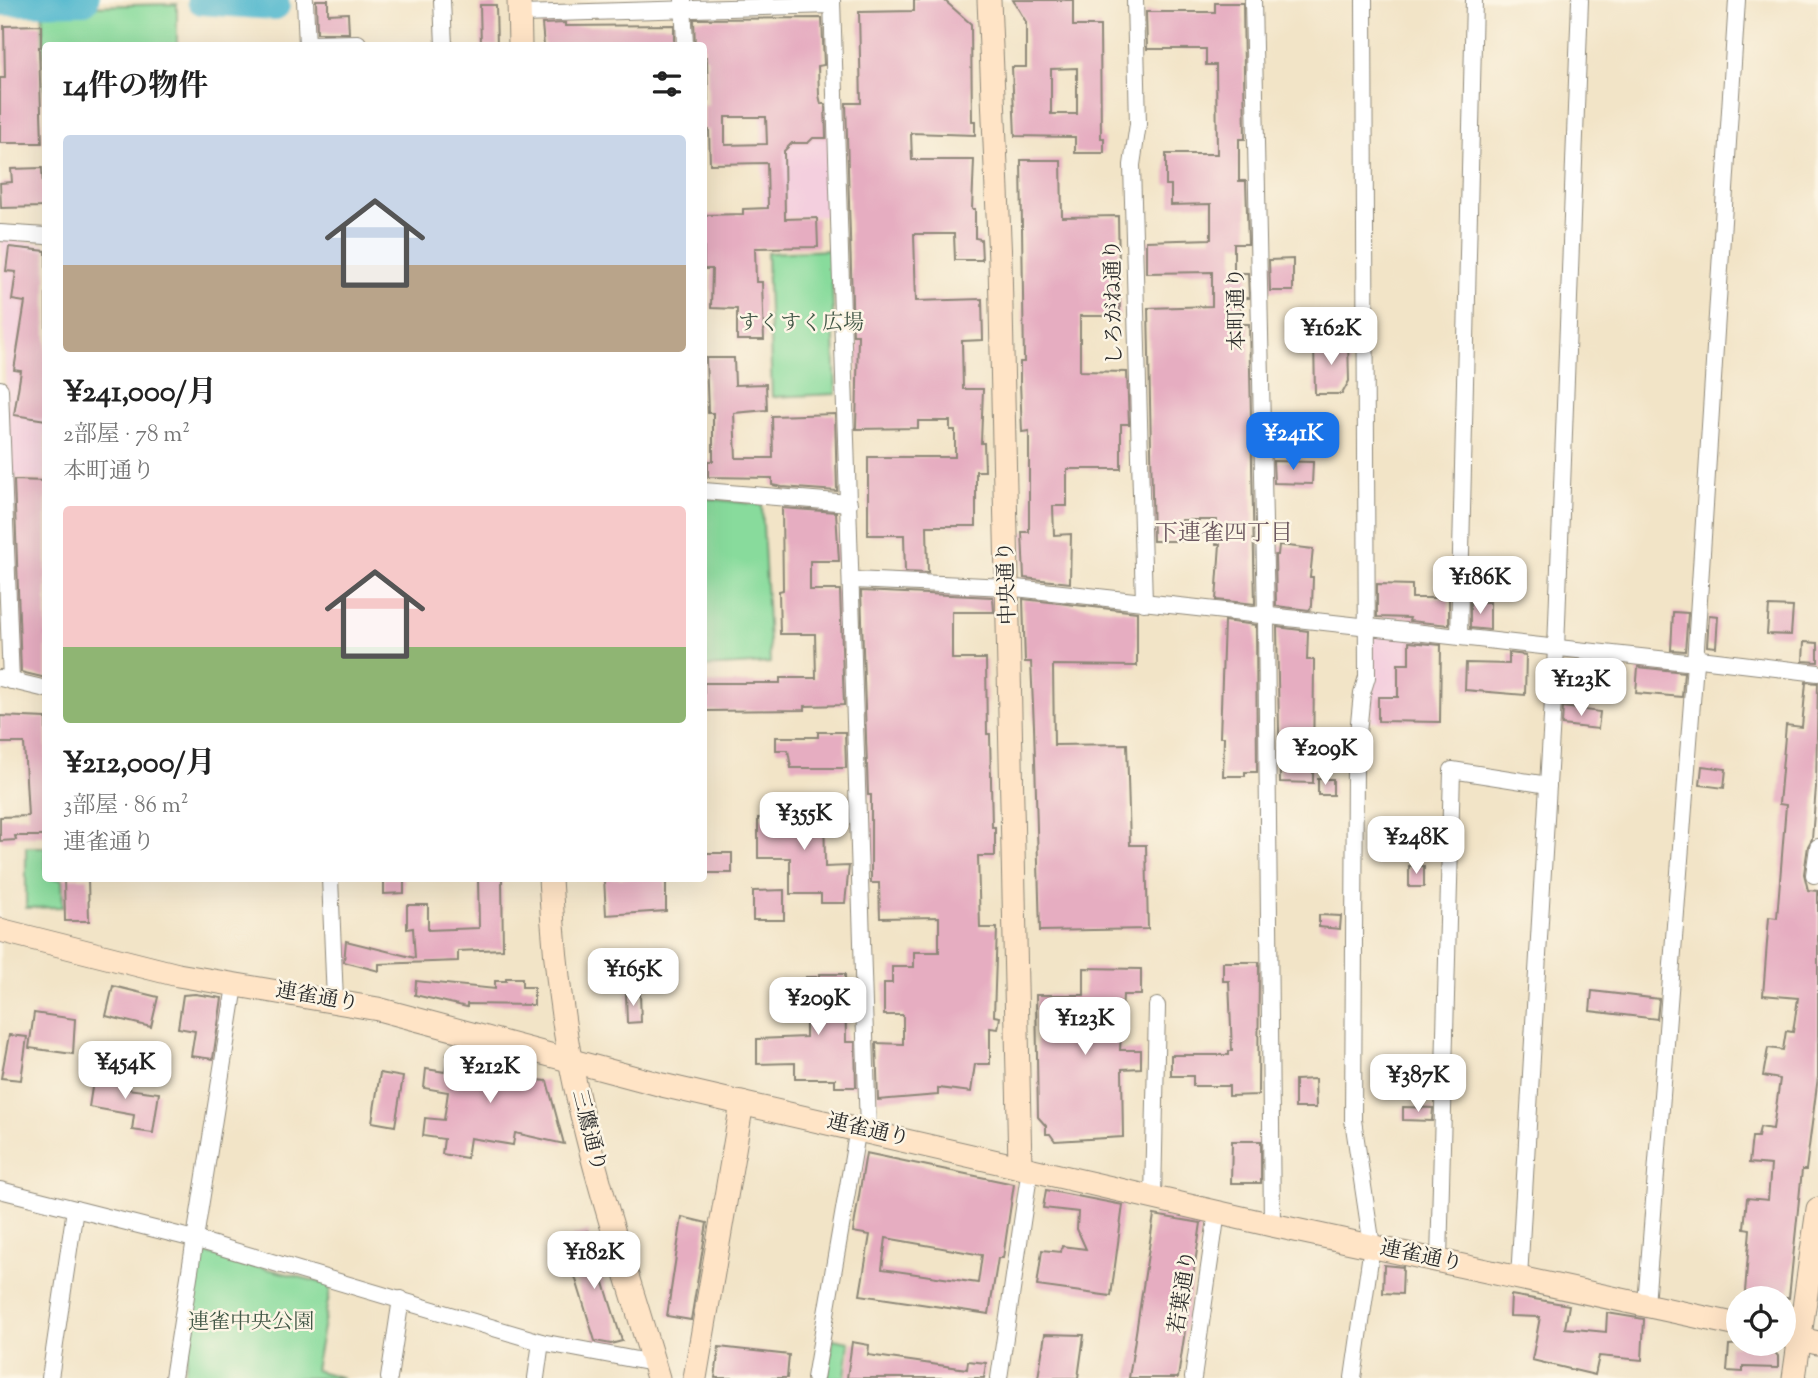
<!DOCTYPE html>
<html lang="ja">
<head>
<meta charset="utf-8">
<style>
	:root { --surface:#fff; --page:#f6f6f6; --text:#222; --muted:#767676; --accent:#1a73e8 }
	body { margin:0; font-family:"Sorts Mill Goudy","Noto Serif JP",serif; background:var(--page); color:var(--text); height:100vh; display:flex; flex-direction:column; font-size:26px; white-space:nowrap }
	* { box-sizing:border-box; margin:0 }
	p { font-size:23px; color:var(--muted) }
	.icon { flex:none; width:38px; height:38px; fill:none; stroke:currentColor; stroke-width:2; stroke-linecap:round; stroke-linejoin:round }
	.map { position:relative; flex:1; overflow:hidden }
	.details { position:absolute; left:42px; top:42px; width:665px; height:840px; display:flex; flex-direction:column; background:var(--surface); border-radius:7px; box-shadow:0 7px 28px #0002 }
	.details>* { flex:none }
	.tools { position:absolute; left:1726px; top:1286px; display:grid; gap:14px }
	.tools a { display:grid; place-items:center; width:70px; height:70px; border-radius:50%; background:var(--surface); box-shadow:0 7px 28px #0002; font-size:35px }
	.price { position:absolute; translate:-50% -60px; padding:0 16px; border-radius:14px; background:#fff; color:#222; font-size:23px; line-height:46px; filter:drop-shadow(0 2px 4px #0008) }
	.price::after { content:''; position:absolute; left:50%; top:42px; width:21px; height:16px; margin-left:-10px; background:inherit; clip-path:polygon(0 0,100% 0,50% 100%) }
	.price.active { background:var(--accent); color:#fff }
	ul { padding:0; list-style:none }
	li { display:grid; align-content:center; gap:14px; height:371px; padding:0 21px }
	li span { display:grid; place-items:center; height:217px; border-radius:7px; color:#555 }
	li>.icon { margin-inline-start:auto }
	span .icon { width:126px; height:126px; fill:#fffc; stroke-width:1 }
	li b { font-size:30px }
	h2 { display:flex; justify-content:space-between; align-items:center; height:84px; padding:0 21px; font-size:30px }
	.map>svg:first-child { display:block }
	.built { fill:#f4cfde }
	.green { fill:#88db9c; stroke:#5a8364; stroke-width:2 }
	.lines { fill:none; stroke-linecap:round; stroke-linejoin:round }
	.river { stroke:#50b7ce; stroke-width:30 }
	.building { fill:#e6adc1; fill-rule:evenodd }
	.street-casing { stroke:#8e8879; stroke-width:18 }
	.secondary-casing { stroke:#8e8879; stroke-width:25 }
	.street { stroke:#fff; stroke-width:16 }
	.secondary { stroke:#ffe4c6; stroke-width:23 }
	.labels { text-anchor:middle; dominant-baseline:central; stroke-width:5; stroke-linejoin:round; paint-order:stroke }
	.street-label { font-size:21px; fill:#2b2b2b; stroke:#fcf5e5 }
	.park-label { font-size:21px; fill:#425747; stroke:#fcf5e5 }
	.neighbourhood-label { font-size:23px; fill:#6c5860; stroke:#fcf5e5 }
</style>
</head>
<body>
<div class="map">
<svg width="1818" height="1378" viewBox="0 0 1818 1378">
	<rect width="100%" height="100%" fill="#fcf5e5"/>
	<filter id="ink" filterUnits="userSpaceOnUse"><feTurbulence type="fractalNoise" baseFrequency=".0143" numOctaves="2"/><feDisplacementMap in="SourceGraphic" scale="14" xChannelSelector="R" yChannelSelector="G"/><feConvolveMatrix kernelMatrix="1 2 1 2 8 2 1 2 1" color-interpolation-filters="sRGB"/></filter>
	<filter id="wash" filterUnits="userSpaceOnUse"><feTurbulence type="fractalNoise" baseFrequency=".00686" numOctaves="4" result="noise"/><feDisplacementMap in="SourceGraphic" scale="28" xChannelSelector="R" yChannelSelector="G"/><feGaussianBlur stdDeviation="1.57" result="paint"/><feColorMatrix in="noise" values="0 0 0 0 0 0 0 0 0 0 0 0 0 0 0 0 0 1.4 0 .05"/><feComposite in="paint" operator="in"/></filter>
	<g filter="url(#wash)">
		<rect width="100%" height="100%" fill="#f2e4c7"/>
		<g class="built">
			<path d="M832 109 834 216 763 218 761 111Z"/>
			<path d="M1 238 45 244V480L8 478Z"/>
			<path d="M1372 634 1442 639 1440 722 1371 721Z"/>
		</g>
		<g class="green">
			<path d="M177 4V45L46 46 45 97 42 7Z"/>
			<path d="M831 250 836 394 772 397 767 253Z"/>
			<path d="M704 498 762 505 770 663 704 667Z"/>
			<path d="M26 847H45L46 878 62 879 63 907 26 908Z"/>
			<path d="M201 1252 331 1285 315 1370 343 1378H184Z"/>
			<path d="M833 1339 849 1342 845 1378H828Z"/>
		</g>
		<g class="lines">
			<g class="river">
				<path d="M202 0 275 5"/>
				<path d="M0 1 84 0"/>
			</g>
		</g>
		<g id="blocks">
			<g class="building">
				<path d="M316 0H328V14L348 13 349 33H317Z"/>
				<path d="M914 0H944L971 24 972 121H975V135L911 133 912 160H974L972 209H975V238L981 239 982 260H955L954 234H914L916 301 982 299 983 340 962 341 963 389H983L981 443H984L985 471H976V526H927L928 573 905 572 904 535H868V457H955V430H950V421H918V428L856 429 858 335H853L846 103H861L859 12 914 11Z"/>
				<path d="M1013 0H1073V26H1100L1101 138H1104V153H1075V137L1015 136 1012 67H1026V22ZM1077 68V114H1051V69Z"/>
				<path d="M1215 3H1243L1245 139H1239V181H1246L1248 244H1234V273H1248L1249 298H1241V324H1249L1255 604 1216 600 1220 544H1216L1217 520H1182V541H1153L1148 308 1212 306V272L1146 273V241L1211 239V204L1171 205V185H1166V154H1217L1216 65H1206V49H1147L1146 12H1215Z"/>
				<path d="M480 5H496L497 46H481Z"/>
				<path d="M822 18 824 65 818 66 819 95 821 104H825L826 138H813L808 143H792L784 151 785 219 817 218 818 247 755 248 756 282H762L764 340H737V309L711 308 712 269H704V215L743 214V209L768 208 767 163 710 164 709 130H704V105H708L707 57H704V46H695L694 19ZM725 117H766L767 144 725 145Z"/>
				<path d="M565 23V26L674 25V46H544L542 24Z"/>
				<path d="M41 25V47H39L42 143H0V78H5L4 26Z"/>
				<path d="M1021 160H1061L1062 217 1118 216 1120 316H1080V371L1127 372 1129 424H1121V469H1067V506H1053L1054 535 1071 534 1070 583 1024 578 1022 532H1029V431L1022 432 1020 382V362H1024Z"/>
				<path d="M42 168 44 207 1 208 0 183 12 182 11 169Z"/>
				<path d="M9 247 46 251V420L14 415 21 371 14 370 25 302 12 300 16 272 6 271Z"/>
				<path d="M1293 259V291H1270L1269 260Z"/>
				<path d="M1348 340 1349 381 1342 394H1315L1314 341Z"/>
				<path d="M706 358H734L735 385 766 384 767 410 734 413 736 458H773L772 416 835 414 837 491 782 487 772 485V478L708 477V461H713V413H708Z"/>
				<path d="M1273 461 1313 462 1312 484 1274 483Z"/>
				<path d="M14 480 46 481V678L21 672Z"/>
				<path d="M782 508 836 512 839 561H810V590H840L844 705 805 706V710L704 711V683H780V678H816L815 634H780L779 591 783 590Z"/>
				<path d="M1279 545 1313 549 1310 577H1313L1312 606 1309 610 1276 606 1275 555H1278Z"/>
				<path d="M1377 584 1412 585V598H1449V625L1409 621 1410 618 1377 617Z"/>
				<path d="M861 591 993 597 994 612H952V659H986L987 734H990L992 827H995V856H978L980 928H997L994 1016 1000 1017 998 1029 990 1028V1064H975L971 1092 938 1088V1095L878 1100 876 1043 903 1044V1015H884V983H892V967H914V952H939V917L880 918 879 883H871V795H868Z"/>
				<path d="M1023 599 1137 612V666L1053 665 1054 745 1127 744 1130 845H1146L1148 929 1040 931 1034 726 1031 662H1025Z"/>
				<path d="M1470 602H1490V630L1470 628Z"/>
				<path d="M1769 606 1793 607 1791 635 1767 634Z"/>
				<path d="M1673 612 1688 613 1685 651 1671 650Z"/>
				<path d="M1709 615 1718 616 1716 647 1707 646Z"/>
				<path d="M1224 621 1256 625 1257 772H1245V776H1223L1224 737H1220Z"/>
				<path d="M1277 627 1308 631 1307 660H1314L1313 783 1280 782Z"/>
				<path d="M1409 642 1441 645 1440 722 1378 721V697H1398V664H1409Z"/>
				<path d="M1804 642 1818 643V662L1803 661Z"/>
				<path d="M1509 653 1526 655 1525 695 1465 690 1466 663 1509 664Z"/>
				<path d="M1638 667 1684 672 1682 697 1636 693Z"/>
				<path d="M1806 682 1818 683 1816 787 1812 839 1808 846 1804 874 1808 890 1818 891V1077L1806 1170H1802L1789 1298H1765V1294L1745 1292 1750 1229 1744 1228 1747 1198 1768 1200 1771 1165 1749 1163 1752 1137H1758L1760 1127 1773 1129 1780 1079 1763 1076 1768 1048 1783 1050 1786 1031 1793 1032 1798 998 1763 995 1769 917 1777 918 1786 805 1779 804 1786 725 1802 727Z"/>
				<path d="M1563 707 1600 712 1598 729 1562 725Z"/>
				<path d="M0 716 46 718V836H15L16 840 0 841V817L28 816 24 743H0Z"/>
				<path d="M818 732H845L846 768H791L788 750H776V737H818Z"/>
				<path d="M1702 766 1726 769 1724 788 1700 785Z"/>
				<rect x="1318" y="779" width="15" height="16"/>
				<path d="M795 803H824L825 867 849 866 845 903H821V894H790V858H758V818H795Z"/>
				<rect x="704" y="853" width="28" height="20"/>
				<rect x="1409" y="866" width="15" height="21"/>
				<path d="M64 878H88L89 921H65Z"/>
				<path d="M384 878H404V893L384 894Z"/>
				<path d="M478 878H502L503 949 458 951V961L379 964V971L344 962 346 941 415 958 413 928 407 929V905H428V930L479 928Z"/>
				<path d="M604 878H666V911L606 915Z"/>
				<path d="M784 890V920H753V891Z"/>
				<path d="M1319 915 1341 916 1340 929 1319 927Z"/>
				<path d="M1223 962H1259L1258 1095 1229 1096V1086H1193V1076H1171V1055H1229V1051H1232L1229 981H1223Z"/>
				<path d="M1084 968 1141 969V995H1123L1120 1050H1141V1068L1122 1069 1123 1137 1055 1141 1050 1134H1046V1126L1038 1117 1036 995H1084Z"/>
				<path d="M819 974H845L846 1042H855L856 1087H835V1079H795V1063L757 1064V1039L806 1037V977H819Z"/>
				<path d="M506 978H522V987H534V1005L467 1004V1007L415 995 416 981 495 989V981H506Z"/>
				<path d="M113 986 158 997 151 1027 106 1016Z"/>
				<path d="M1592 991 1659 999 1657 1019 1590 1011Z"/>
				<path d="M626 993H640L641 1022 627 1023Z"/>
				<path d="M195 994 222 998 213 1059 191 1056 195 1031 178 1028 183 995Z"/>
				<path d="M34 1013 75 1019 73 1054 29 1048Z"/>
				<path d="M9 1035 27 1037 21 1080 1 1078Z"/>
				<path d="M447 1054 528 1069 526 1079 547 1081 564 1144 515 1133 513 1145 470 1138 467 1158 442 1154 444 1139 423 1136 425 1118 444 1120 448 1092 424 1088 426 1069 445 1072Z"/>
				<path d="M380 1073 403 1077 395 1126 372 1122Z"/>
				<path d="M94 1075 128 1080 127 1089 159 1093 153 1133 132 1130 134 1115 89 1107Z"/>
				<path d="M1315 1079 1316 1108H1295V1080Z"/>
				<path d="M1403 1107 1433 1108 1432 1121 1403 1120Z"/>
				<path d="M1232 1141H1261V1183H1231Z"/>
				<path d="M866 1153 1014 1184 1003 1258H998L989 1314 860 1295 870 1235 853 1232ZM886 1238 982 1255 978 1283 882 1269Z"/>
				<path d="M1046 1190 1123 1205 1111 1296 1037 1286 1042 1250 1061 1252 1062 1246 1086 1249 1077 1229 1078 1212 1043 1208Z"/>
				<path d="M1154 1215 1201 1223 1178 1378H1129Z"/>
				<path d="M682 1217 707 1223 691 1320 667 1316Z"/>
				<path d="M588 1231 622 1341 611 1344 595 1341 569 1257 575 1246 572 1236Z"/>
				<path d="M1384 1265 1403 1267 1402 1294 1383 1293Z"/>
				<path d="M1511 1295 1569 1305 1565 1328 1606 1332 1607 1313 1644 1319 1642 1360 1599 1356 1595 1375 1532 1360 1540 1317 1510 1316Z"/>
				<path d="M1045 1334 1084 1335 1078 1378H1038Z"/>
				<path d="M852 1342 869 1345 868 1355 967 1369 968 1361 986 1363 984 1378H847Z"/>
				<path d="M1744 1344H1768L1778 1356V1368L1743 1367V1372L1727 1371 1729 1345Z"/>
				<path d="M719 1347 789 1355 787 1378H715Z"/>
			</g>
		</g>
	</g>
	<g filter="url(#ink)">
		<use href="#blocks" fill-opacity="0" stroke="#8e8879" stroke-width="2"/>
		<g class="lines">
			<defs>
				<g id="street">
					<path d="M305 0 307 46"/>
					<path d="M442 0 444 46"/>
					<path d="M683 0 685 46"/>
					<path d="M832 0 868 1130"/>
					<path d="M1135 0 1138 124 1132 165 1144 603"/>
					<path d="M1253 0 1266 618 1272 1225"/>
					<path d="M520 14 832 5"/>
					<path d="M307 44 358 43"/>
					<path d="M0 233 46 236"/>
					<path d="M0 389 11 681"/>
					<path d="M704 491 849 503"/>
					<path d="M853 580 1007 587 1695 663 1700 659 1818 673"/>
					<path d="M1459 637 1474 0"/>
					<path d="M0 678 46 689"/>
					<path d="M1814 875 1818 847"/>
					<path d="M330 878 335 1001"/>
					<path d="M0 1190 194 1239 541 1342 653 1363"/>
					<path d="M1153 1198 1157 1006"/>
					<path d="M1439 1260 1452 770 1548 785"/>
					<path d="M1519 1278 1556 649 1580 0"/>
					<path d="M1646 1305 1695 663 1737 0"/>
					<path d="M50 1378 75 1209"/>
					<path d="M173 1378 235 986"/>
					<path d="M389 1378 401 1299"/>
					<path d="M536 1378 541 1342"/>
					<path d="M815 1378 858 1128"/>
					<path d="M999 1378 1030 1168"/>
					<path d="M1193 1378 1217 1212"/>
					<path d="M1353 1378 1372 1246 1353 1120 1355 763 1362 693 1367 677 1364 0"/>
				</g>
				<g id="secondary">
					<path d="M519 0 520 46"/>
					<path d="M989 0 1000 262 1020 1166"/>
					<path d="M550 878C553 939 559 999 570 1059 590 1166 627 1273 658 1378"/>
					<path d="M0 930 178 975 378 1009 662 1085 1272 1225 1738 1325"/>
					<path d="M1783 1335 1818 1343"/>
					<path d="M695 1378 742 1103"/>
					<path d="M1794 1378 1818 1209"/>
				</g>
			</defs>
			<use href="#street" class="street-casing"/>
			<use href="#secondary" class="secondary-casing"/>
			<use href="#street" class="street"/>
			<use href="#secondary" class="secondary"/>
		</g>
	</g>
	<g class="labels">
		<g class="street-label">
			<text transform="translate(1115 302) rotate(-91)">しろがね通り</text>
			<text transform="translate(1238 309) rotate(-91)">本町通り</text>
			<text transform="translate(1008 583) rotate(-92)">中央通り</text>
			<text transform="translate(317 998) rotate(10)">連雀通り</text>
			<text transform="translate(588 1131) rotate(76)">三鷹通り</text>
			<text transform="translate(868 1131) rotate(13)">連雀通り</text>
			<text transform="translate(1421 1257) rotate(12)">連雀通り</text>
			<text transform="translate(1184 1292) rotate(-81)">若葉通り</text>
		</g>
		<g class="park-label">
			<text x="801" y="324">すくすく広場</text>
			<text x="251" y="1323">連雀中央公園</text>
		</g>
		<g class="neighbourhood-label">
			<text x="1224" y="534">下連雀四丁目</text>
		</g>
	</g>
</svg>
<div class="tools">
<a><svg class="icon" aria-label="locate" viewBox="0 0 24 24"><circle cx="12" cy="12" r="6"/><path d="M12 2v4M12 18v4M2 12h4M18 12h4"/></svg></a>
</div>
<b class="price" style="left:1331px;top:367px">¥162K</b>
<b class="price active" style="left:1293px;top:472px">¥241K</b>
<b class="price" style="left:1480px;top:616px">¥186K</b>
<b class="price" style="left:1581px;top:718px">¥123K</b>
<b class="price" style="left:1325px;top:787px">¥209K</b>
<b class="price" style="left:804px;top:852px">¥355K</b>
<b class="price" style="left:1416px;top:876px">¥248K</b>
<b class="price" style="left:633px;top:1008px">¥165K</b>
<b class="price" style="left:818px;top:1037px">¥209K</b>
<b class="price" style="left:1085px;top:1057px">¥123K</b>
<b class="price" style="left:125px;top:1101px">¥454K</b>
<b class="price" style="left:490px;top:1105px">¥212K</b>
<b class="price" style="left:1418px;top:1114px">¥387K</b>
<b class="price" style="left:594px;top:1291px">¥182K</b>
<section class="details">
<h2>14件の物件<svg class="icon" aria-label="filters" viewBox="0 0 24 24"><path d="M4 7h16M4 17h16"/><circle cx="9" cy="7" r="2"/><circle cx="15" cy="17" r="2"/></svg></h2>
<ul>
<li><span style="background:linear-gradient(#c9d6e8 60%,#b9a48a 0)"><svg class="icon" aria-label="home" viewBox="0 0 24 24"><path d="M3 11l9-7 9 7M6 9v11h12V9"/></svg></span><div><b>¥241,000/月</b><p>2部屋 · 78 m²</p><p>本町通り</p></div></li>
<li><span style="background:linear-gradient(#f6c9c9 65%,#8fb573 0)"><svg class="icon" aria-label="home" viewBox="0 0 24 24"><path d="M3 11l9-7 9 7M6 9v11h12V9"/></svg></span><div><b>¥212,000/月</b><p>3部屋 · 86 m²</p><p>連雀通り</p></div></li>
</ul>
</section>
</div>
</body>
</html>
